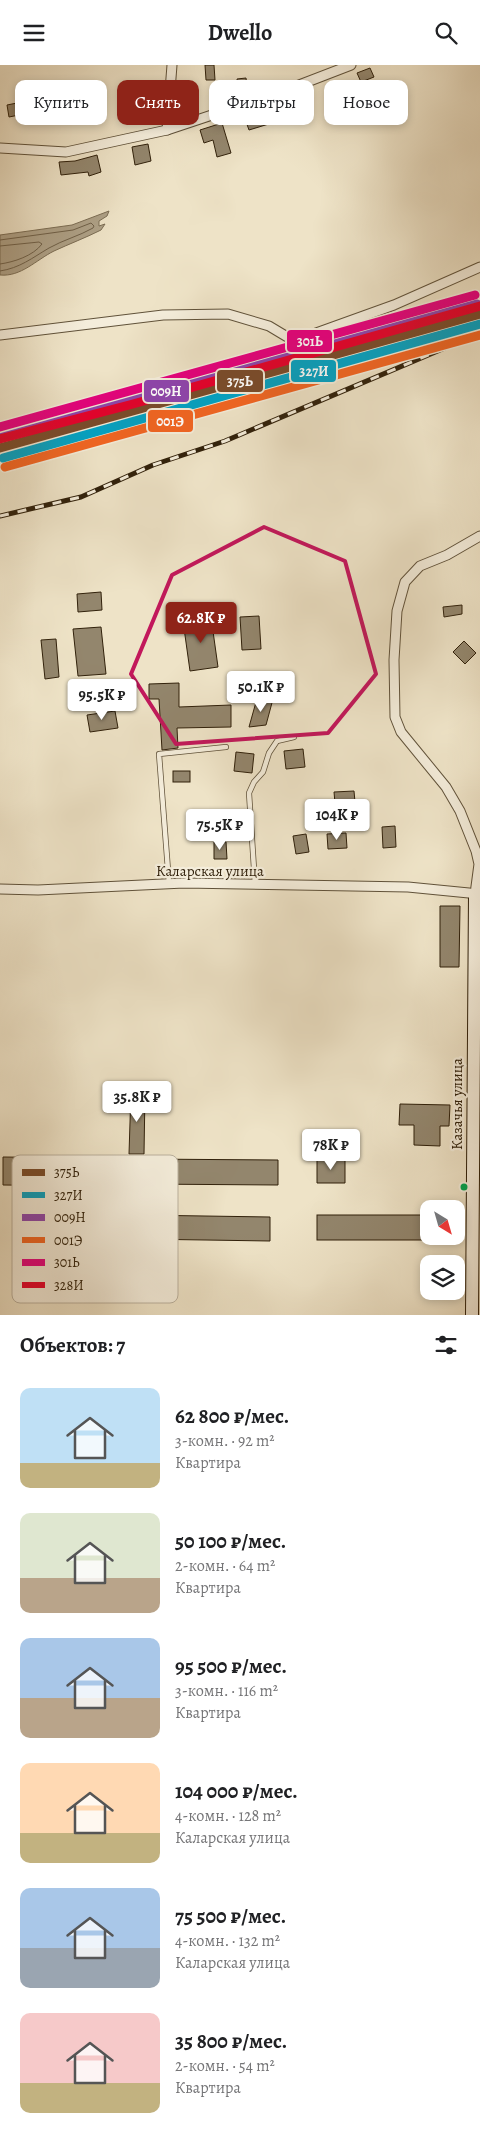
<!DOCTYPE html>
<html lang="ru">
<head>
<meta charset="utf-8">
<style>
	:root { --surface:#fff; --page:#f2f2f2; --text:#202124; --muted:#757577; --accent:#8f2418 }
	body { margin:0; font-family:Alegreya,serif; background:var(--page); color:var(--text); height:100vh; display:flex; flex-direction:column; font-size:19px; white-space:nowrap }
	* { box-sizing:border-box; margin:0 }
	p { font-size:16px; color:var(--muted) }
	.icon { flex:none; width:28px; height:28px; fill:none; stroke:currentColor; stroke-width:2; stroke-linecap:round; stroke-linejoin:round }
	.map { position:relative; height:1250px; overflow:hidden }
	.sheet { display:flex; flex-direction:column; background:var(--surface); flex:1 }
	.sheet>* { flex:none }
	.top-card { position:absolute; left:15px; top:15px; width:450px; height:45px; display:flex; gap:10px }
	.needle { width:32px; rotate:143deg }
	.tools { position:absolute; left:420px; top:1135px; display:grid; gap:10px }
	.tools a { display:grid; place-items:center; width:45px; height:45px; border-radius:10px; background:var(--surface); box-shadow:0 2px 8px #0003; font-size:25px }
	.price { position:absolute; translate:-50% -42px; padding:0 11px; border-radius:5px; background:#fff; color:#222; font-size:16px; line-height:32px; filter:drop-shadow(0 1px 2px #0008) }
	.price::after { content:''; position:absolute; left:50%; top:30px; width:15px; height:11px; margin-left:-8px; background:inherit; clip-path:polygon(0 0,100% 0,50% 100%) }
	.price.selected { background:var(--accent); color:#fff }
	ul { padding:0; list-style:none }
	li { display:flex; align-items:center; gap:15px; height:125px; padding:0 20px }
	li span { display:grid; place-items:center; flex:none; width:140px; height:100px; border-radius:10px; color:#555 }
	li>.icon { margin-inline-start:auto }
	span .icon { width:60px; height:60px; fill:#fffc; stroke-width:1 }
	li b { font-size:21px }
	h2 { display:flex; justify-content:space-between; align-items:center; height:60px; padding:0 20px; font-size:21px }
	.tag { padding:0 18px; border-radius:10px; background:var(--surface); box-shadow:0 2px 8px #0003; font-size:18px; line-height:45px }
	.tag.selected { background:var(--accent); color:#fff }
	header { display:flex; justify-content:space-between; align-items:center; height:65px; padding:0 20px; background:var(--surface); font-size:22px; font-weight:600 }
	.map>svg:first-child { display:block }
	.water { fill:#aea187; stroke:#7c6e55 }
	.lines { fill:none; stroke-linecap:round; stroke-linejoin:round }
	.shore { stroke:#706149; stroke-width:1 }
	.building { fill:#93866d; stroke:#31210b }
	.lane-casing { stroke:#60523a; stroke-width:6 }
	.street-casing { stroke:#60523a; stroke-width:11 }
	.secondary-casing { stroke:#31210b; stroke-width:14 }
	.lane { stroke:#f4eddb; stroke-width:4.5 }
	.street { stroke:#f4eddb; stroke-width:9 }
	.secondary { stroke:#f4eddb; stroke-width:12 }
	.rail-casing { stroke:#31210b; stroke-width:5 }
	.rail { stroke:#f4eddb; stroke-width:3; stroke-dasharray:9; stroke-linecap:butt }
	.rail-1-casing { stroke:#f4eddb; stroke-width:12 }
	.rail-2-casing { stroke:#f4eddb; stroke-width:12 }
	.rail-3-casing { stroke:#f4eddb; stroke-width:12 }
	.rail-4-casing { stroke:#f4eddb; stroke-width:12 }
	.rail-5-casing { stroke:#f4eddb; stroke-width:12 }
	.rail-6-casing { stroke:#f4eddb; stroke-width:12 }
	.rail-1 { stroke:#7a4b2a; stroke-width:9 }
	.rail-2 { stroke:#02a2c4; stroke-width:9 }
	.rail-3 { stroke:#8e44ad; stroke-width:9 }
	.rail-4 { stroke:#f26522; stroke-width:9 }
	.rail-5 { stroke:#e5007d; stroke-width:9 }
	.rail-6 { stroke:#e4002b; stroke-width:9 }
	.marked { fill:none; stroke:#c2185b; stroke-width:4; stroke-linejoin:round }
	.bus-dot { fill:#00a651; stroke:#f4eddb; stroke-width:2 }
	.labels { text-anchor:middle; dominant-baseline:central; stroke-width:4.5; stroke-linejoin:round; paint-order:stroke }
	.street-label { font-size:15px; fill:#31210b; stroke:#f4eddb }
	.key { fill:#f4eddb; stroke:#bab09d; stroke-width:1 }
	.key-label { font-size:14px; fill:#31210b }
	.line-badge { stroke:#f4eddb; stroke-width:2 }
	.badge-label { font-size:14px; text-anchor:middle; font-weight:bold; fill:#fff }
</style>
</head>
<body>
<header><svg class="icon" aria-label="menu" viewBox="0 0 24 24"><path d="M4 6h16M4 12h16M4 18h16"/></svg>Dwello<svg class="icon" aria-label="search" viewBox="0 0 24 24"><circle cx="10" cy="10" r="6"/><path d="M15 15l6 6"/></svg></header>
<div class="map">
<svg width="480" height="1250" viewBox="0 0 480 1250">
	<rect width="100%" height="100%" fill="#eee3c7"/>
	<filter id="stains"><feTurbulence type="fractalNoise" baseFrequency=".004" numOctaves="4"/><feColorMatrix values="0 0 0 0 .2 0 0 0 0 .09 0 0 0 0 .02 0 0 0 .5 -.17"/></filter>
	<radialGradient id="worn" r=".72"><stop offset=".6" stop-color="#630" stop-opacity="0"/><stop offset="1" stop-color="#630" stop-opacity=".3"/></radialGradient>
	<path class="water" d="M109 146 107 151 99 156V161L105 159 101 165C85 173 69 179 54 186 36 195 21 212 0 210V170L72 160Z"/>
	<g class="lines">
		<g class="shore">
			<path d="M0 175 73 165 91 158 94 161 93 163C79 171 63 175 49 183 32 193 20 203 0 206"/>
			<path d="M0 181 39 177 42 179C33 191 14 197 0 199"/>
		</g>
	</g>
	<g class="building">
		<path d="M205 0H214L215 15H206Z"/>
		<path d="M370 3 374 12 361 17 357 8Z"/>
		<path d="M246 13 248 30 239 31 237 14Z"/>
		<path d="M151 29 153 43 142 45 140 31Z"/>
		<path d="M100 31 103 44 86 48 84 35Z"/>
		<path d="M298 32 305 51 291 56 285 37Z"/>
		<path d="M22 37 24 49 9 52 7 40Z"/>
		<path d="M267 43 272 58 249 65 244 51Z"/>
		<path d="M222 58 231 88 217 92 213 75 204 78 200 65Z"/>
		<path d="M148 79 151 96 135 100 132 82Z"/>
		<path d="M97 90 101 107 89 111 88 107 61 110 59 97 75 96Z"/>
		<path d="M101 527 102 545 78 547 77 529Z"/>
		<path d="M462 540V549L444 552 443 542Z"/>
		<path d="M259 551 261 584 242 585 240 552Z"/>
		<path d="M211 552 218 602 190 606 183 556Z"/>
		<path d="M101 562 106 609 78 611 73 564Z"/>
		<path d="M56 574 59 612 45 614 41 575Z"/>
		<path d="M464 576 476 588 465 599 453 587Z"/>
		<path d="M179 618V642L231 640V662L177 663 178 683 162 685 159 634H149V619Z"/>
		<path d="M273 634 266 660 249 662 256 637Z"/>
		<path d="M115 646 118 663 90 667 87 650Z"/>
		<path d="M303 684 305 702 286 704 284 686Z"/>
		<path d="M236 687 254 689 252 708 234 706Z"/>
		<rect x="173" y="706" width="17" height="11"/>
		<path d="M354 726 355 737 335 738 334 727Z"/>
		<path d="M395 761 396 782 383 783 382 762Z"/>
		<path d="M346 768 347 783 328 784 327 769Z"/>
		<path d="M306 769 309 787 296 789 293 771Z"/>
		<path d="M214 777H226L227 794H214Z"/>
		<path d="M440 841H460L459 902H440Z"/>
		<path d="M131 1026 145 1027 144 1089H129Z"/>
		<path d="M400 1039 450 1040 449 1061H440V1081L414 1080V1060H399Z"/>
		<path d="M3 1092 96 1093V1121L3 1120Z"/>
		<path d="M140 1094 278 1095V1120L140 1119Z"/>
		<path d="M345 1094V1118H317V1095Z"/>
		<path d="M139 1150 270 1152V1176L139 1174Z"/>
		<rect x="317" y="1150" width="112" height="25"/>
	</g>
	<g class="lines">
		<defs>
			<g id="lane">
				<path d="M169 818 159 689 226 682"/>
				<path d="M255 819 249 728 254 717 263 707 269 688 277 676 294 672"/>
			</g>
			<g id="street">
				<path d="M167 65 172 0"/>
				<path d="M0 83 66 87 167 65 281 27 351 0"/>
				<path d="M0 270 163 250 228 249 269 261 294 276 394 240 480 202"/>
				<path d="M0 824 38 825 184 818 408 822 479 829"/>
				<path d="M475 829 479 799 476 786 460 746 446 722 401 667 395 652 394 595 397 546 405 517 420 501 447 490 480 471"/>
			</g>
			<path id="secondary" d="M472 1250 475 829"/>
		</defs>
		<use href="#lane" class="lane-casing"/>
		<use href="#street" class="street-casing"/>
		<use href="#secondary" class="secondary-casing"/>
		<use href="#lane" class="lane"/>
		<use href="#street" class="street"/>
		<use href="#secondary" class="secondary"/>
		<defs>
			<path id="rail" d="M0 451 81 432 153 400 225 376 480 268"/>
		</defs>
		<use href="#rail" class="rail-casing"/>
		<use href="#rail" class="rail"/>
		<defs>
			<path id="rail-1" d="M0 383 480 249"/>
			<path id="rail-2" d="M3 393 480 259"/>
			<path id="rail-3" d="M0 373 477 239"/>
			<path id="rail-4" d="M5 402 480 270"/>
			<path id="rail-5" d="M0 362 475 230"/>
			<path id="rail-6" d="M0 374 133 339 480 241"/>
		</defs>
		<use href="#rail-1" class="rail-1-casing"/>
		<use href="#rail-2" class="rail-2-casing"/>
		<use href="#rail-3" class="rail-3-casing"/>
		<use href="#rail-4" class="rail-4-casing"/>
		<use href="#rail-5" class="rail-5-casing"/>
		<use href="#rail-6" class="rail-6-casing"/>
		<use href="#rail-1" class="rail-1"/>
		<use href="#rail-2" class="rail-2"/>
		<use href="#rail-3" class="rail-3"/>
		<use href="#rail-4" class="rail-4"/>
		<use href="#rail-5" class="rail-5"/>
		<use href="#rail-6" class="rail-6"/>
	</g>
	<path class="marked" d="M264 462 345 496 376 609 328 668 176 679 131 609 172 510Z"/>
	<circle class="bus-dot" cx="464" cy="1122" r="4.5"/>
	<g class="labels">
		<g class="street-label">
			<text x="210" y="806">Каларская улица</text>
			<text transform="translate(457 1039) rotate(-90)">Казачья улица</text>
		</g>
	</g>
	<rect x="12" y="1090" width="166" height="148" rx="8" class="key"/>
	<rect x="22" y="1104" width="23" height="7" fill="#7a4b2a"/>
	<rect x="22" y="1127" width="23" height="6" fill="#02a2c4"/>
	<rect x="22" y="1149" width="23" height="7" fill="#8e44ad"/>
	<rect x="22" y="1172" width="23" height="6" fill="#f26522"/>
	<rect x="22" y="1194" width="23" height="7" fill="#e5007d"/>
	<rect x="22" y="1217" width="23" height="6" fill="#e4002b"/>
	<g class="key-label">
		<text x="54" y="1112">375Ь</text>
		<text x="54" y="1135">327И</text>
		<text x="54" y="1157">009Н</text>
		<text x="54" y="1180">001Э</text>
		<text x="54" y="1202">301Ь</text>
		<text x="54" y="1225">328И</text>
	</g>
	<g class="line-badge">
		<rect x="286" y="264" width="47" height="24" rx="5" fill="#e5007d"/>
		<rect x="290" y="294" width="47" height="24" rx="5" fill="#02a2c4"/>
		<rect x="216" y="304" width="48" height="24" rx="5" fill="#7a4b2a"/>
		<rect x="143" y="314" width="47" height="24" rx="5" fill="#8e44ad"/>
		<rect x="147" y="344" width="47" height="24" rx="5" fill="#f26522"/>
	</g>
	<g class="badge-label">
		<text x="310" y="281">301Ь</text>
		<text x="314" y="311">327И</text>
		<text x="240" y="321">375Ь</text>
		<text x="166" y="331">009Н</text>
		<text x="170" y="361">001Э</text>
	</g>
	<rect width="100%" height="100%" filter="url(#stains)"/>
	<rect width="100%" height="100%" fill="url(#worn)"/>
</svg>
<div class="tools">
<a><svg class="needle" viewBox="-14 -14 28 28"><path d="M0-13l5 13h-10z" fill="#e53935"/><path d="M0 13l5-13h-10z" fill="#757577"/></svg></a>
<a><svg class="icon" aria-label="layers" viewBox="0 0 24 24"><path d="M12 4l9 5-9 5-9-5zM3 14l9 5 9-5"/></svg></a>
</div>
<b class="price selected" style="left:201px;top:579px">62.8K ₽</b>
<b class="price" style="left:261px;top:648px">50.1K ₽</b>
<b class="price" style="left:102px;top:656px">95.5K ₽</b>
<b class="price" style="left:337px;top:776px">104K ₽</b>
<b class="price" style="left:220px;top:786px">75.5K ₽</b>
<b class="price" style="left:137px;top:1058px">35.8K ₽</b>
<b class="price" style="left:331px;top:1106px">78K ₽</b>
<div class="top-card">
<a class="tag">Купить</a>
<a class="tag selected">Снять</a>
<a class="tag">Фильтры</a>
<a class="tag">Новое</a>
</div>
</div>
<section class="sheet">
<h2>Объектов: 7<svg class="icon" aria-label="filters" viewBox="0 0 24 24"><path d="M4 7h16M4 17h16"/><circle cx="9" cy="7" r="2"/><circle cx="15" cy="17" r="2"/></svg></h2>
<ul>
<li><span style="background:linear-gradient(#bfe0f5 75%,#c2b280 0)"><svg class="icon" aria-label="home" viewBox="0 0 24 24"><path d="M3 11l9-7 9 7M6 9v11h12V9"/></svg></span><div><b>62 800 ₽/мес.</b><p>3-комн. · 92 m²</p><p>Квартира</p></div></li>
<li><span style="background:linear-gradient(#dfe7d0 65%,#b9a48a 0)"><svg class="icon" aria-label="home" viewBox="0 0 24 24"><path d="M3 11l9-7 9 7M6 9v11h12V9"/></svg></span><div><b>50 100 ₽/мес.</b><p>2-комн. · 64 m²</p><p>Квартира</p></div></li>
<li><span style="background:linear-gradient(#a9c7e8 60%,#b9a48a 0)"><svg class="icon" aria-label="home" viewBox="0 0 24 24"><path d="M3 11l9-7 9 7M6 9v11h12V9"/></svg></span><div><b>95 500 ₽/мес.</b><p>3-комн. · 116 m²</p><p>Квартира</p></div></li>
<li><span style="background:linear-gradient(#ffd9b3 70%,#c2b280 0)"><svg class="icon" aria-label="home" viewBox="0 0 24 24"><path d="M3 11l9-7 9 7M6 9v11h12V9"/></svg></span><div><b>104 000 ₽/мес.</b><p>4-комн. · 128 m²</p><p>Каларская улица</p></div></li>
<li><span style="background:linear-gradient(#a9c7e8 60%,#9aa5b1 0)"><svg class="icon" aria-label="home" viewBox="0 0 24 24"><path d="M3 11l9-7 9 7M6 9v11h12V9"/></svg></span><div><b>75 500 ₽/мес.</b><p>4-комн. · 132 m²</p><p>Каларская улица</p></div></li>
<li><span style="background:linear-gradient(#f6c9c9 70%,#c2b280 0)"><svg class="icon" aria-label="home" viewBox="0 0 24 24"><path d="M3 11l9-7 9 7M6 9v11h12V9"/></svg></span><div><b>35 800 ₽/мес.</b><p>2-комн. · 54 m²</p><p>Квартира</p></div></li>
</ul>
</section>
</body>
</html>
